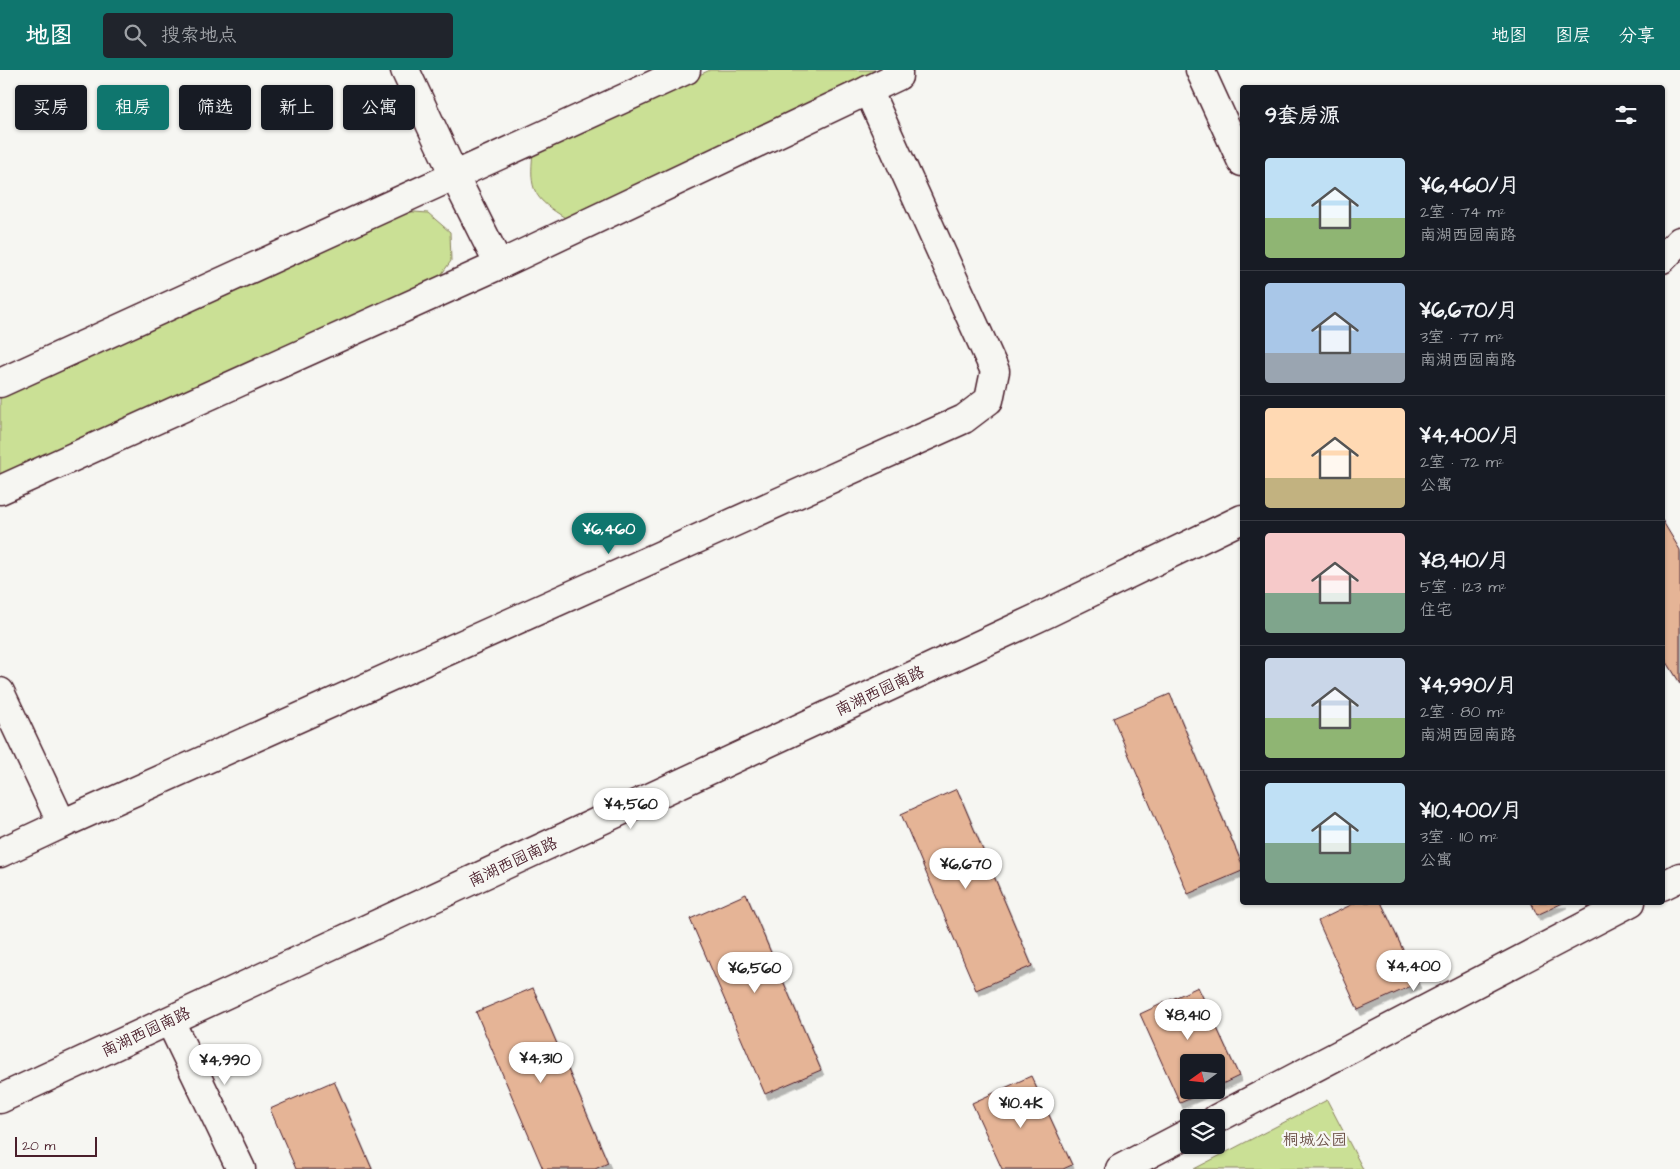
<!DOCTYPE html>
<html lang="zh">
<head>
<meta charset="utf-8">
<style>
	:root { --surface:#171b24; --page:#20242c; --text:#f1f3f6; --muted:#9ea1a6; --line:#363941; --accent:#0f766e }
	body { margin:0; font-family:"Architects Daughter","LXGW WenKai TC",sans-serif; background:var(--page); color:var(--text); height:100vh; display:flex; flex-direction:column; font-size:19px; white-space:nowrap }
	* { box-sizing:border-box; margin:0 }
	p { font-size:16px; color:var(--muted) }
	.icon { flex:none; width:28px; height:28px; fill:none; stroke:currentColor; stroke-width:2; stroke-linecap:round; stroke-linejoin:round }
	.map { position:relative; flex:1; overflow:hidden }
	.drawer { position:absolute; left:1240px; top:15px; width:425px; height:820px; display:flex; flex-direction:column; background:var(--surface); border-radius:5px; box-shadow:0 1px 4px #0004 }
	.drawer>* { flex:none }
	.banner { position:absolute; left:15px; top:15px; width:475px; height:45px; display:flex; gap:10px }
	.needle { width:32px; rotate:255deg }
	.tools { position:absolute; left:1180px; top:984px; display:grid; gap:10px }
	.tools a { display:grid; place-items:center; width:45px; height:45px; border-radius:5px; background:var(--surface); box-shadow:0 1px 4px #0004; font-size:25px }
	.scale { position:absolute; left:15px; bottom:12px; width:82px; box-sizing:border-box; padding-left:5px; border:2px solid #4a1f2b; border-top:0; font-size:14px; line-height:18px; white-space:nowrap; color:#4a1f2b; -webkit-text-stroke:4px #f6f6f2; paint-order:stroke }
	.price { position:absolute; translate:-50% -42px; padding:0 11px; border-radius:18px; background:#fff; color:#222; font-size:16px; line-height:32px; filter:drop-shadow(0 1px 2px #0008) }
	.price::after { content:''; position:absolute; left:50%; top:30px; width:15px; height:11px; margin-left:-8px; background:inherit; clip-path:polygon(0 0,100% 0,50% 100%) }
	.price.on { background:var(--accent); color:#fff }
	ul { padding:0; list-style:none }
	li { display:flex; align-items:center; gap:15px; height:125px; padding:0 25px }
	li+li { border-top:1px solid var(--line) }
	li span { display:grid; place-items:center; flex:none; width:140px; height:100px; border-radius:5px; color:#555 }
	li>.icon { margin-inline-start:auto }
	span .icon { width:60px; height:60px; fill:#fffc; stroke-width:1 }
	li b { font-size:21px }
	h2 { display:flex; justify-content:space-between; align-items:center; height:60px; padding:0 25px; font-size:21px }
	.tag { padding:0 18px; border-radius:5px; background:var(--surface); box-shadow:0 1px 4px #0004; font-size:18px; line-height:45px }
	.tag.on { background:var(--accent); color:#fff }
	header { display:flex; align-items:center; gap:30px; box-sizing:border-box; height:70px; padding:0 25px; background:var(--accent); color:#fff }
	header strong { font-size:24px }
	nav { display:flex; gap:28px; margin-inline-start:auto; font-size:18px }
	.search { width:350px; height:45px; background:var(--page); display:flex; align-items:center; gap:12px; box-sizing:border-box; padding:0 18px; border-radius:5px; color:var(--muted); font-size:19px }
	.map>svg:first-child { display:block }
	.green { fill:#cae095; stroke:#8a8060 }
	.building { fill:#e5b496; stroke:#4a1f2b; filter:url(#shadow) }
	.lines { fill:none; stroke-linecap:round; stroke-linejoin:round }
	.minor-casing { stroke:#4a1f2b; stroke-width:31 }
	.tertiary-casing { stroke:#4a1f2b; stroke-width:31 }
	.minor { stroke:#f6f6f2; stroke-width:28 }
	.tertiary { stroke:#f6f6f2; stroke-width:28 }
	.labels { text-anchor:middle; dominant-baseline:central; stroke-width:4.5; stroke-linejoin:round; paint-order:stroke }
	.street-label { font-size:16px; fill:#4a1f2b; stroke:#f6f6f2 }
	.park-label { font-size:16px; fill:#6a4f46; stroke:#f6f6f2 }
</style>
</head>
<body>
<header>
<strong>地图</strong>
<div class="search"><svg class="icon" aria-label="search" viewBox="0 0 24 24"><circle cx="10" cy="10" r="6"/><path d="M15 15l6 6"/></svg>搜索地点</div>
<nav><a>地图</a><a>图层</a><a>分享</a></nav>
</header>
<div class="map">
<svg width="1680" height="1099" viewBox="0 0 1680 1099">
	<defs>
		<filter id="shadow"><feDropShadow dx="3" dy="5.5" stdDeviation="0" flood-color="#0004"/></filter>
	</defs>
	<rect width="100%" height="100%" fill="#f6f6f2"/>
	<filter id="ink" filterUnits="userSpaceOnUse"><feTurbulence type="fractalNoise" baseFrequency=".02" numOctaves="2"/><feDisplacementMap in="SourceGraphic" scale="10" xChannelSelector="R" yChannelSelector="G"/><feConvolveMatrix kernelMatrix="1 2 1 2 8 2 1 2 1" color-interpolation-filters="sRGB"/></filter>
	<g filter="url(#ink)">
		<g class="green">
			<path d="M710 0H882L567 149C533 128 529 121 533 82Z"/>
			<path d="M401 141 428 143 450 162 451 191 436 212 0 410V325Z"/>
			<path d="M1327 1030 1363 1099H1194Z"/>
		</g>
		<g class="building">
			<path d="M1662 450 1680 480V613L1662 584Z"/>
			<path d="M1170 624 1242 794V801L1188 824 1113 648Z"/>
			<path d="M957 719 1032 896 976 920 901 744Z"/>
			<path d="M746 824 821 1000 765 1024 690 849Z"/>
			<path d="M1357 832H1381L1418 913 1358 940 1318 851Z"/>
			<path d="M1531 832H1565L1537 845Z"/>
			<path d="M1198 917 1239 1006 1216 1017V992H1189V1020H1209L1180 1033 1140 944Z"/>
			<path d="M533 918 608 1093 595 1099H543L476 942Z"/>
			<path d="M1031 1006 1072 1095 1063 1099H1002L972 1033Z"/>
			<path d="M334 1011 372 1099H296L270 1039Z"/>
		</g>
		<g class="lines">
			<defs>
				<g id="minor">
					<path d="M405 0 454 105 499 195 898 6V0"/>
					<path d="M0 313 686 0"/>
					<path d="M0 420 499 195"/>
					<path d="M0 622 62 754 964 349 989 330 995 301 868 20"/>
					<path d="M0 783 62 754"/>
					<path d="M1662 816 1680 807"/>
					<path d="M170 951 241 1099"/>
					<path d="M1216 1049 1631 832"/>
					<path d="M1120 1099 1189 1063"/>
				</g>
				<g id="tertiary">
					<path d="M1200 0 1242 92"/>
					<path d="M1662 189 1680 171"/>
					<path d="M0 1029 1048 543 1242 449"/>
				</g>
			</defs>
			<use href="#minor" class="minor-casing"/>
			<use href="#tertiary" class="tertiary-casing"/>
			<use href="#minor" class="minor"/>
			<use href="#tertiary" class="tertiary"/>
		</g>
	</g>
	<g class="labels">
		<g class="street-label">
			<text transform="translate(880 621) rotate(-25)">南湖西园南路</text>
			<text transform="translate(513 792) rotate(-25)">南湖西园南路</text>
			<text transform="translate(146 962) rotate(-25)">南湖西园南路</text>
		</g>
		<g class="park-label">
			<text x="1315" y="1070">桐城公园</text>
		</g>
	</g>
</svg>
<div class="tools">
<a><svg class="needle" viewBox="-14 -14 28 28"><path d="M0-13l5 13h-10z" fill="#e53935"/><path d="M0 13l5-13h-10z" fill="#9ea1a6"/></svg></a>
<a><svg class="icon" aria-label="layers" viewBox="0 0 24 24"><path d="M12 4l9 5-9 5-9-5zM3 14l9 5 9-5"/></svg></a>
</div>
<div class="scale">20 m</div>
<b class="price on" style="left:609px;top:485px">¥6,460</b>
<b class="price" style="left:631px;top:760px">¥4,560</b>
<b class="price" style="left:966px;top:820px">¥6,670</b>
<b class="price" style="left:1414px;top:922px">¥4,400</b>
<b class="price" style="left:755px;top:924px">¥6,560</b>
<b class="price" style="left:1188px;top:971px">¥8,410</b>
<b class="price" style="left:541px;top:1014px">¥4,310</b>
<b class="price" style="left:225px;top:1016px">¥4,990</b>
<b class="price" style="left:1021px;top:1059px">¥10.4K</b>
<div class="banner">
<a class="tag">买房</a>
<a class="tag on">租房</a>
<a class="tag">筛选</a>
<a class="tag">新上</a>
<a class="tag">公寓</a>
</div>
<section class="drawer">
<h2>9套房源<svg class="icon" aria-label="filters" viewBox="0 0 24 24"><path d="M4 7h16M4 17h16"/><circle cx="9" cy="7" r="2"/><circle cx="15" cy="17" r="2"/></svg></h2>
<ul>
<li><span style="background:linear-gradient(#bfe0f5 60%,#8fb573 0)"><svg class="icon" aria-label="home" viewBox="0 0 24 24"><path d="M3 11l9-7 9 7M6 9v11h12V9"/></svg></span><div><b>¥6,460/月</b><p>2室 · 74 m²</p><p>南湖西园南路</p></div></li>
<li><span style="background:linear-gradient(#a9c7e8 70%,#9aa5b1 0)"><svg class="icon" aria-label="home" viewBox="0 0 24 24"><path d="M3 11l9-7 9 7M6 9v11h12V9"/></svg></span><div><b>¥6,670/月</b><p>3室 · 77 m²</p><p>南湖西园南路</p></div></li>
<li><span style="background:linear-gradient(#ffd9b3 70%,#c2b280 0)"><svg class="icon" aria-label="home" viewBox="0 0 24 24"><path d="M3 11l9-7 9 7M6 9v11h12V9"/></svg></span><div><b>¥4,400/月</b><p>2室 · 72 m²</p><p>公寓</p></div></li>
<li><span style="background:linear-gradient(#f6c9c9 60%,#7fa58c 0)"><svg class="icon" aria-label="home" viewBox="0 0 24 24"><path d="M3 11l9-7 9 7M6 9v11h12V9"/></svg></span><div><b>¥8,410/月</b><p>5室 · 123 m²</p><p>住宅</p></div></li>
<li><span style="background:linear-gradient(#c9d6e8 60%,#8fb573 0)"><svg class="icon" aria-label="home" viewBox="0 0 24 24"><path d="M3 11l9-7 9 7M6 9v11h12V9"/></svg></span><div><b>¥4,990/月</b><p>2室 · 80 m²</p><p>南湖西园南路</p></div></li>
<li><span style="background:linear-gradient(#bfe0f5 60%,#7fa58c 0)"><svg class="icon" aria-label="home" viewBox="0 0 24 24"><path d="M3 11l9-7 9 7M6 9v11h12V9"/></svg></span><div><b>¥10,400/月</b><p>3室 · 110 m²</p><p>公寓</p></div></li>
</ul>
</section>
</div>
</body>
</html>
